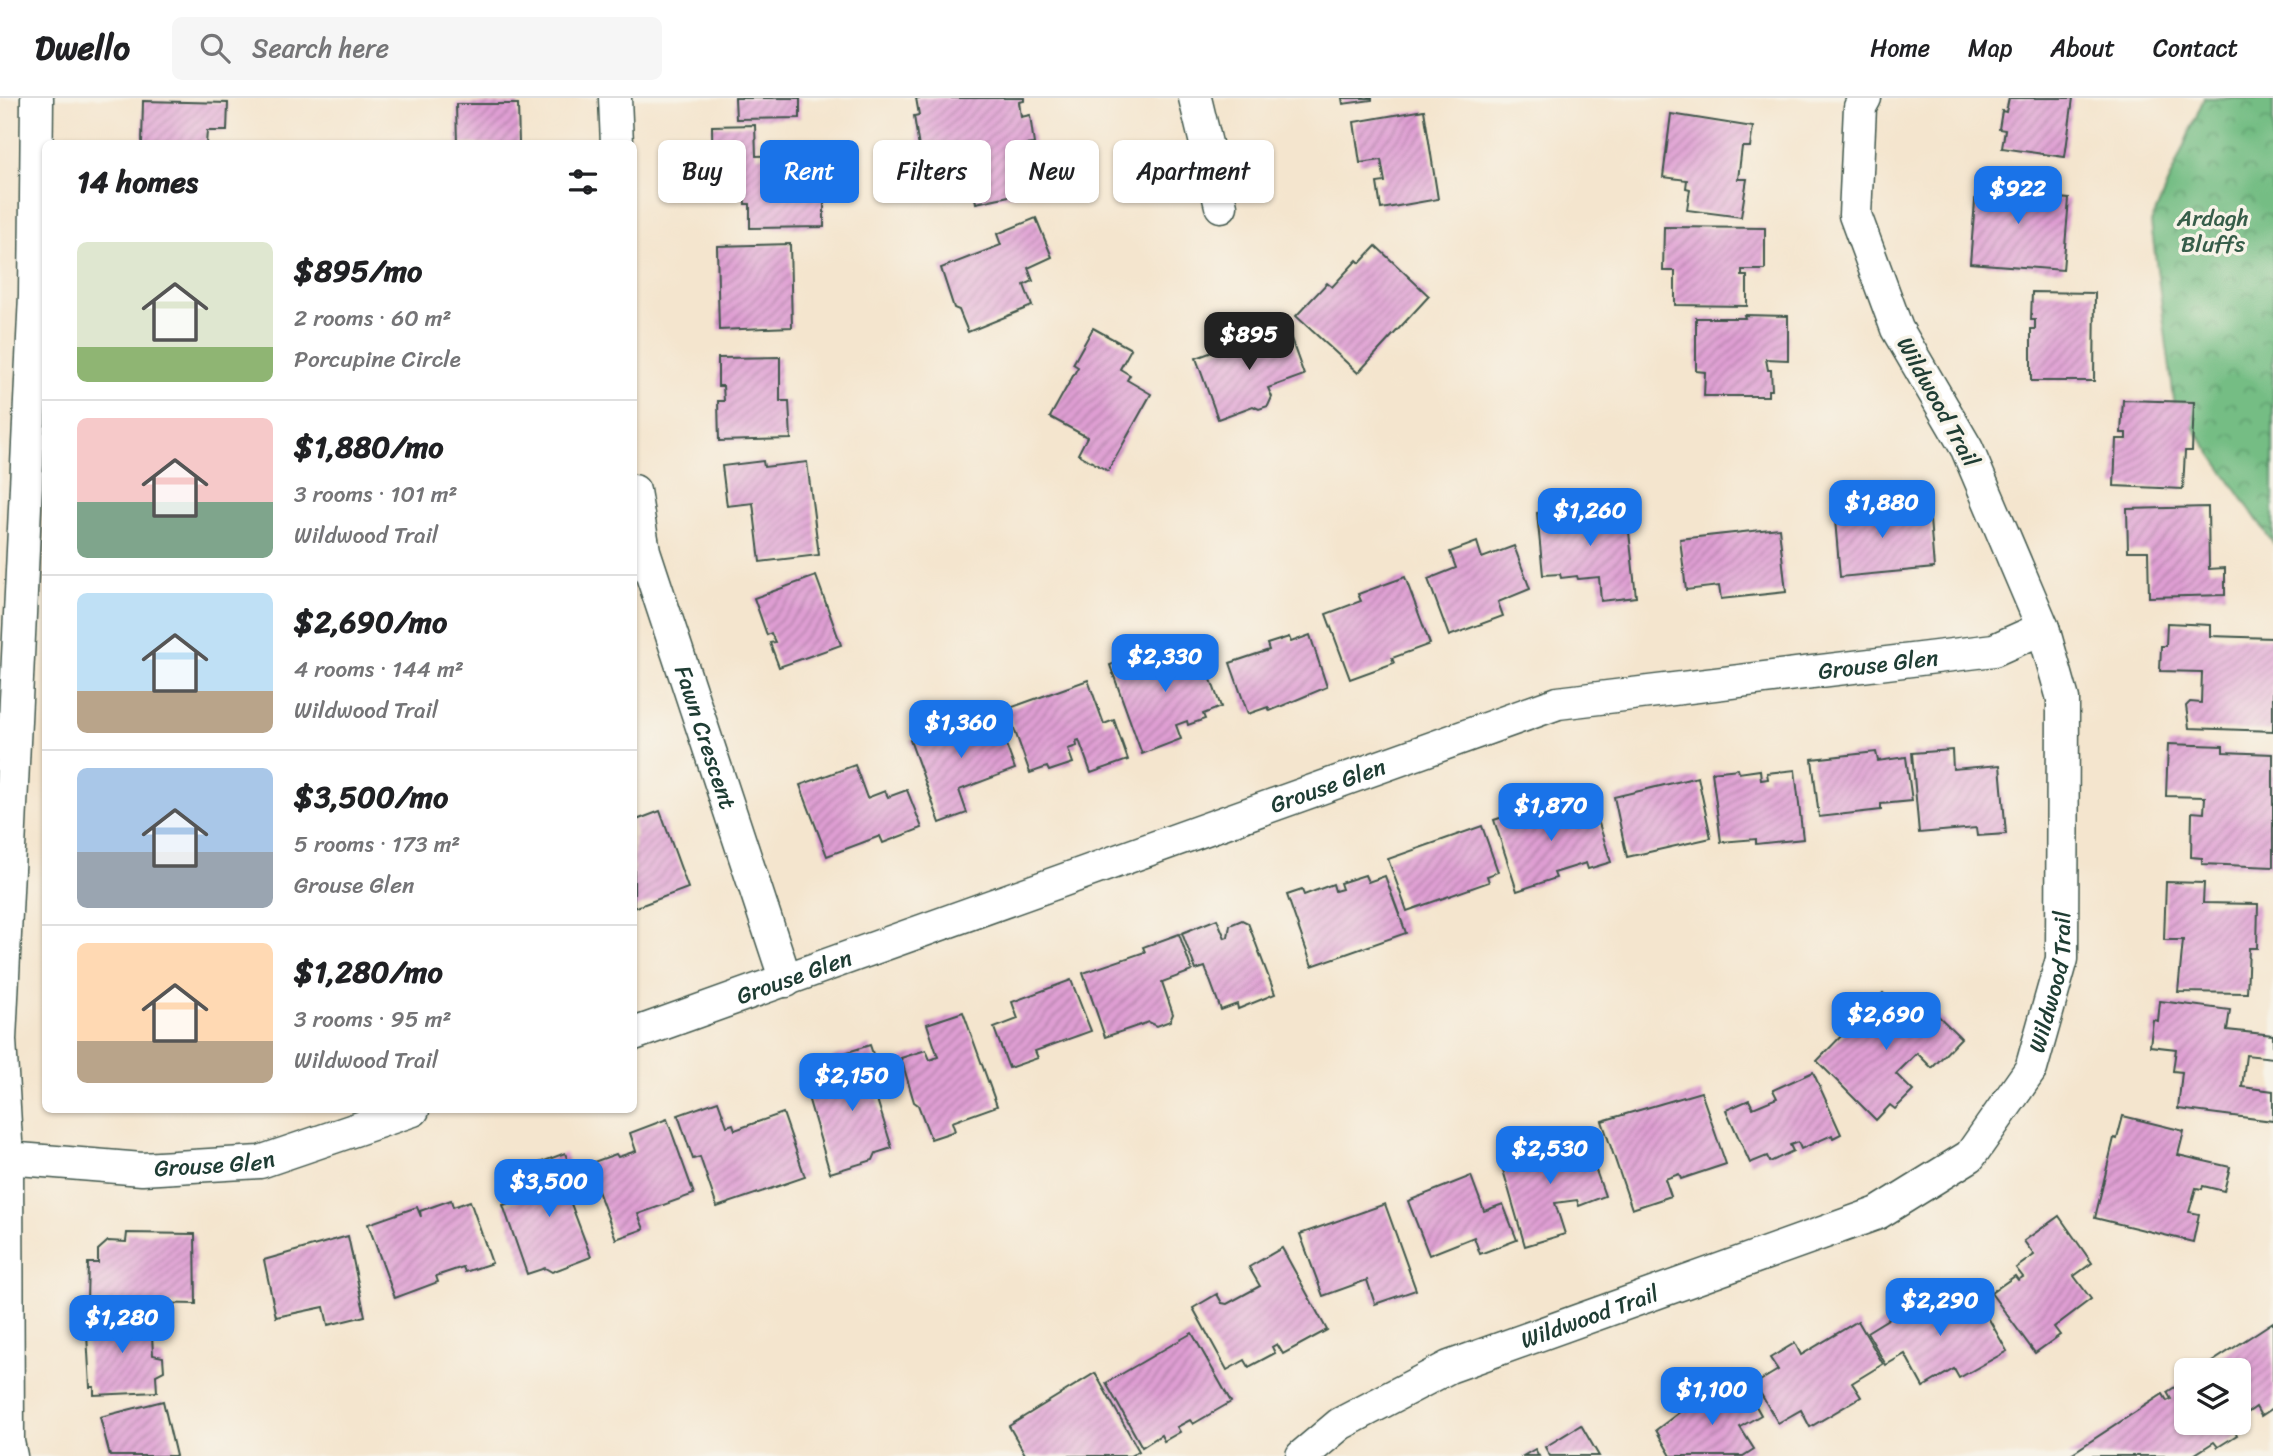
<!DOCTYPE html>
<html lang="en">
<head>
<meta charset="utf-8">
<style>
	:root { --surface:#fff; --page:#f6f6f6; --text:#202124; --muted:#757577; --line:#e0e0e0; --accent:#1a73e8 }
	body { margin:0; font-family:Sriracha,sans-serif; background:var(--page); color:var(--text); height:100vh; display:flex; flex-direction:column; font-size:26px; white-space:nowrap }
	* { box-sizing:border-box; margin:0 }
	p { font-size:23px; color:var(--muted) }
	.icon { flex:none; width:38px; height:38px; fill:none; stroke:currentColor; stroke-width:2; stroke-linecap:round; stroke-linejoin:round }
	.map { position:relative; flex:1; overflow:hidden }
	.panel { position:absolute; left:42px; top:42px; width:595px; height:973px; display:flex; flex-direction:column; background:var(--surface); border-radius:10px; box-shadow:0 2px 5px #0004 }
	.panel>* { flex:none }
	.top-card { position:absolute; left:658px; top:42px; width:665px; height:63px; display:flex; gap:14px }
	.buttons { position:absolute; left:2174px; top:1260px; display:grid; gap:14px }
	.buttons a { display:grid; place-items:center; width:77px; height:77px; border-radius:10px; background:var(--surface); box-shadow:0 2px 5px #0004; font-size:35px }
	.price { position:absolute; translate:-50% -60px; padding:0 16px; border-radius:14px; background:var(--accent); color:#fff; font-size:23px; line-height:46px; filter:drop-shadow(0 2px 4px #0008) }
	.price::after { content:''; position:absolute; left:50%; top:42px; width:21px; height:16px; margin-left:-10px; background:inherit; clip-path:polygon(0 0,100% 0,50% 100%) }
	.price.current { background:#222; color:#fff }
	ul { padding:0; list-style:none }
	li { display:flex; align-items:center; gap:21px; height:175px; padding:0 35px }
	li+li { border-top:2px solid var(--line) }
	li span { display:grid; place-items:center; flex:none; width:196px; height:140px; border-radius:10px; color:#555 }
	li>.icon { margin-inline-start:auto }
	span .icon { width:84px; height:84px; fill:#fffc; stroke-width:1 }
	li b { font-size:30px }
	h2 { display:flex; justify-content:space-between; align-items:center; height:84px; padding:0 35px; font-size:30px }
	.tag { padding:0 24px; border-radius:10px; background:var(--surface); box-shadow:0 2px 5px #0004; font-size:24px; line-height:63px }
	.tag.current { background:var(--accent); color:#fff }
	header { display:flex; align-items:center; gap:42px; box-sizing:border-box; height:98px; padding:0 35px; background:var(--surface); border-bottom:2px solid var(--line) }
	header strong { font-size:33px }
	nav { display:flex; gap:38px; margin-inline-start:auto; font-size:24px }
	.search { width:490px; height:63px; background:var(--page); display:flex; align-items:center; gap:18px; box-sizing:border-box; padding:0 24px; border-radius:10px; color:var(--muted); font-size:26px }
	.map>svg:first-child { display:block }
	.forest { fill:url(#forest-crowns); stroke:#4a7d5c; stroke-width:2 }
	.building { fill:url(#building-hatch) }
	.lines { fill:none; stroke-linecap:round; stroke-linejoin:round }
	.street-casing { stroke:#3f564b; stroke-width:35 }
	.street { stroke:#fff; stroke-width:32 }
	.labels { text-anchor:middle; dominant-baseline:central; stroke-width:7; stroke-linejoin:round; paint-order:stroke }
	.park-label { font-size:23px; fill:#365d49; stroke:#f7f3e8 }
	.street-label { font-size:23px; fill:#1f3d34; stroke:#f7f3e8 }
</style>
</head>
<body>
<header>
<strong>Dwello</strong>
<div class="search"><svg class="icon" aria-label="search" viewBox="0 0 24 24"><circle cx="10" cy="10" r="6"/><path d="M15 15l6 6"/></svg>Search here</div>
<nav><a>Home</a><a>Map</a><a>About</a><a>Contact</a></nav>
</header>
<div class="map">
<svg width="2273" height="1358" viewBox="0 0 2273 1358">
	<defs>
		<pattern id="forest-crowns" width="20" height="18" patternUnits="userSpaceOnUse" patternTransform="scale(1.75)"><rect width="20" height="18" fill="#74bd84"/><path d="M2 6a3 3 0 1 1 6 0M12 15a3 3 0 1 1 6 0" fill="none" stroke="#5f9b6d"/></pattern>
		<pattern id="building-hatch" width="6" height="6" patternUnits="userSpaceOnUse" patternTransform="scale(1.75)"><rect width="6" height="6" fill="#df9ed3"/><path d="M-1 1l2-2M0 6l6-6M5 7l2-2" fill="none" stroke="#b482ac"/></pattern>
	</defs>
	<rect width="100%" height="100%" fill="#f7f3e8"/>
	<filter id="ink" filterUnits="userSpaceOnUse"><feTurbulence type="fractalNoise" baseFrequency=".0143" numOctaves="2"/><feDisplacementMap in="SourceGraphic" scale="14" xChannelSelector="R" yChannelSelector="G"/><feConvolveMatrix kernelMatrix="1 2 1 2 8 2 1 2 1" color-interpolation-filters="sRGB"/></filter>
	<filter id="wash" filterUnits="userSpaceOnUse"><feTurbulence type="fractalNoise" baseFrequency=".00686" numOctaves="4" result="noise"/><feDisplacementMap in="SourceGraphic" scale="28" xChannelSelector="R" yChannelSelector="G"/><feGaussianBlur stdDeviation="1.57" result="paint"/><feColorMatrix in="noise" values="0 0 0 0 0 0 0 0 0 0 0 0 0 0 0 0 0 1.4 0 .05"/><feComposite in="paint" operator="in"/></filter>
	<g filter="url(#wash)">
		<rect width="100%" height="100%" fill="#f4e5ce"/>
		<path class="forest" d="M2204 0H2273V445L2174 302 2151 125Z"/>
		<g id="blocks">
			<g class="building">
				<path d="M735 0H800V20L736 21Z"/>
				<path d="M916 0H1024V3L1019 4 1021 19 1030 17 1034 46 1025 47 1027 61 1036 63 1042 91 976 105 971 80 944 59 921 63 914 18 919 17Z"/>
				<path d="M1342 0H1372V2L1343 6Z"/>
				<path d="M2009 0H2073L2065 59 2002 50 2005 32 1999 31 2002 13 2006 14Z"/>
				<path d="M143 3 228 5 227 33H207L206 46H142Z"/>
				<path d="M456 6H518L519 46H457Z"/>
				<path d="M1424 12 1438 101 1381 111 1377 85 1385 84 1381 62 1360 65 1354 24Z"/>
				<path d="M1671 16 1753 29 1750 49H1742L1738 81H1747L1741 119 1687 112 1690 91 1686 90 1687 82 1663 79Z"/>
				<path d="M755 27 756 58 820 56V75L824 79V129L750 130V106H745L744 93H713L712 28Z"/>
				<path d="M1977 79 2037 84 2036 98 2069 101 2063 172 1970 165Z"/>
				<path d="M1036 120 1052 159 1028 170 1033 183 1024 187 1032 208 968 234 959 212 954 210 941 170 1001 147 997 136Z"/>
				<path d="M1664 129 1765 130V172H1742V178H1747V208L1675 207V173H1663Z"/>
				<path d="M790 146 792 229 719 232 717 148Z"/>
				<path d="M1376 148 1429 198 1358 275 1296 218 1327 185 1332 189 1357 162 1360 165Z"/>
				<path d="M2032 194 2095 195 2094 283H2031V231H2035V222H2031Z"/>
				<path d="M1744 217 1788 218V262L1766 261 1768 272H1771L1772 292H1768V298H1704L1705 274 1696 273V220H1745Z"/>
				<path d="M1285 224 1304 277 1268 290 1272 299 1268 308 1259 311 1253 308 1218 321 1196 260 1250 240 1252 246 1272 238 1270 230Z"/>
				<path d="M1093 230 1131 251 1120 271 1130 277 1127 282 1151 296 1108 373 1078 356 1087 339 1050 319 1078 269 1073 266Z"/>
				<path d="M780 259V303H789L791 341 719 343 718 303H724L723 288H718V260Z"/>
				<path d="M2123 302 2194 304 2192 353H2185L2183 391 2114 388 2116 341H2126V335H2121Z"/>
				<path d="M763 363 764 369 807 364 819 457 760 464 753 405 727 408 722 368Z"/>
				<path d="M1911 403 1913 422 1930 421 1934 470 1840 479 1834 410Z"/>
				<path d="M1626 406 1636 499 1601 503 1599 479 1578 481 1577 478 1561 480 1560 476 1543 477 1537 415Z"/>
				<path d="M2208 409 2209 471 2225 470V497L2149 499 2148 453H2128L2127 411Z"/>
				<path d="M1779 430 1786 494 1721 501 1719 488 1686 492 1680 441Z"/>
				<path d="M1477 444 1482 460 1514 448 1530 491 1498 504 1503 518 1449 538 1428 481 1456 470 1450 454Z"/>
				<path d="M816 478 841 547 779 569 770 545 775 544 771 535 767 537 754 500Z"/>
				<path d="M1405 479 1430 546 1392 560 1394 565 1350 581 1326 516 1361 503 1358 496Z"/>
				<path d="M2167 525 2210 527V538L2273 540V633L2189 630 2186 608 2190 604 2201 605 2202 574 2160 573 2161 548H2166Z"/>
				<path d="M1310 537 1327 589 1270 613 1268 609 1248 616 1230 565 1269 552 1267 546 1289 539 1291 544Z"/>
				<path d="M1197 543 1221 609 1203 616 1205 621 1188 627 1187 623 1176 627 1181 641 1142 656 1110 567 1137 557 1140 565Z"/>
				<path d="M1088 582 1104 626 1114 622 1128 662 1091 675 1079 642 1076 643 1077 648 1068 651 1073 665 1049 673 1047 669 1030 675 1007 611Z"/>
				<path d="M993 611 1015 671 959 692 967 715 940 725 910 642Z"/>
				<path d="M2168 646 2223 648V654L2273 656V769L2202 766V760L2191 759 2192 714 2204 715 2205 699 2166 698Z"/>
				<path d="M1952 652 1953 671 2000 667 2006 736 1977 738 1976 730 1919 735 1912 655Z"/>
				<path d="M1876 654 1878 663 1906 659 1912 703 1881 706V712L1819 719 1812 661Z"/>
				<path d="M855 667 867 700 885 693 888 699 907 692 922 730 883 745 880 738 827 758 800 687Z"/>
				<path d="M1738 671 1739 675 1760 672 1761 682 1768 681 1767 675 1795 672 1803 741 1756 746V741L1721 744 1712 674Z"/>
				<path d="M1698 679 1711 740 1627 759 1614 699Z"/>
				<path d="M1574 705 1576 712 1593 706 1611 764 1588 771 1586 765 1554 775 1556 780 1517 793 1494 722 1518 714 1519 718 1540 712 1543 721 1551 718 1549 713Z"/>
				<path d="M660 713 688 790 634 810V741L636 740 634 723Z"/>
				<path d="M1482 728 1498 774 1487 778 1489 784 1407 813 1388 761Z"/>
				<path d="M1365 777 1368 784 1385 778 1406 835 1312 868 1287 797 1302 792 1304 797 1333 786 1335 793 1342 791 1340 785Z"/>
				<path d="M2166 784 2204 785 2203 805 2258 806 2257 850H2249L2247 895 2178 894 2183 842H2164Z"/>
				<path d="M1217 821 1225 840 1228 839 1230 827 1242 822 1248 825 1275 896 1238 911 1237 906 1221 912 1205 869 1196 872 1182 835Z"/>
				<path d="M1179 836 1192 873 1162 884 1173 916 1170 923 1157 928 1149 924 1105 939 1083 875 1145 854 1143 849Z"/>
				<path d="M1071 882 1091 933 1035 953 1038 960 1009 970 994 930 1018 921 1012 904Z"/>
				<path d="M1883 895 1892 904 1897 899 1910 912 1921 901 1961 940 1932 970 1917 955 1896 976 1913 993 1895 1011 1890 1007 1876 1022 1817 963Z"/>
				<path d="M2160 903 2230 912 2227 932 2273 937V960L2246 957 2242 989 2273 993V1023L2178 1011 2182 974 2173 973 2176 951 2150 948 2153 922 2158 923Z"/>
				<path d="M963 914 997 1008 952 1024 955 1033 931 1041 918 1007 914 1004 901 960 926 952 930 962 938 959 927 926Z"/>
				<path d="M870 947 885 992 875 995 892 1050 876 1055 873 1062 830 1075 808 999 842 989 832 959Z"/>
				<path d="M1813 974 1841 1036 1833 1040 1832 1037 1801 1051 1798 1044 1790 1047 1793 1053 1770 1064 1767 1058 1750 1065 1726 1012 1749 1002 1753 1010 1777 1000 1773 992Z"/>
				<path d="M1701 994 1726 1066 1681 1081 1679 1076 1665 1081 1671 1098 1632 1111 1602 1023Z"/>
				<path d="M718 1003 727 1028 733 1026 735 1032 783 1015 805 1079 717 1109 700 1059 693 1061 678 1017Z"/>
				<path d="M2123 1018 2184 1033 2178 1057 2230 1069 2224 1093 2203 1088 2202 1091 2196 1090 2189 1114 2199 1116 2193 1144 2095 1120 2114 1040 2117 1041Z"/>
				<path d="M667 1021 694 1096 638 1116 644 1131 616 1141 588 1066 616 1056 618 1059 636 1053 630 1035Z"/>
				<path d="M1583 1036 1605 1098 1579 1108 1577 1102 1555 1105 1565 1136 1525 1148 1501 1065 1503 1060 1525 1053 1526 1056Z"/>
				<path d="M565 1055 581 1099 570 1103 591 1159 552 1174 545 1170 527 1176 503 1107 537 1097 526 1070Z"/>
				<path d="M1471 1078 1484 1113 1503 1106 1517 1142 1480 1156 1474 1139 1429 1157 1408 1103Z"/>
				<path d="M451 1102 453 1109 470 1103 492 1165 465 1174 463 1169 436 1178 438 1184 395 1200 368 1126 417 1109 421 1119 420 1113Z"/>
				<path d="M1385 1106 1416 1192 1375 1206 1367 1182 1323 1198 1300 1136Z"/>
				<path d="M2059 1118 2092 1165 2074 1178 2091 1201 2054 1229 2060 1237 2035 1255 1991 1195 2015 1178 2018 1182 2023 1179 2016 1170 2034 1157 2024 1143Z"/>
				<path d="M127 1135 195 1136 196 1206 87 1204 88 1165H98V1152L108 1143 126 1144Z"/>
				<path d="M348 1138 365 1218 328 1227 324 1209 276 1219 264 1162Z"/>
				<path d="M1282 1150 1327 1232 1283 1256 1277 1246 1272 1249 1275 1255 1249 1269 1245 1262 1227 1272 1193 1210 1217 1196 1222 1205 1227 1206 1260 1188 1249 1169Z"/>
				<path d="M1973 1193 2007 1253 1959 1280 1954 1271 1923 1289 1905 1256 1886 1267 1867 1234 1916 1204 1925 1219 1931 1216 1927 1210 1943 1202 1952 1199 1955 1204Z"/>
				<path d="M151 1216 153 1257 163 1259 164 1273 156 1277 157 1294 94 1297V1289H90L86 1219Z"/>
				<path d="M1858 1223 1883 1266 1852 1285 1861 1299 1810 1329 1801 1312 1778 1325 1755 1286 1778 1272 1770 1260 1795 1245 1801 1257Z"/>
				<path d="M2273 1224V1310L2261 1318 2256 1309 2243 1318 2238 1310V1272H2214L2209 1266Z"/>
				<path d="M1192 1235 1231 1304 1193 1326 1190 1322 1177 1329 1180 1334 1164 1343 1161 1337 1142 1349 1106 1285Z"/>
				<path d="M1095 1275 1139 1353 1130 1358H1026L1009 1328Z"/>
				<path d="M2186 1282V1325H2230L2237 1337 2218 1349 2214 1344 2192 1358H2068L2163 1296 2167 1303 2171 1301 2167 1294Z"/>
				<path d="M1744 1287 1761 1317 1740 1329 1754 1351 1743 1358H1671L1656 1332 1685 1310 1687 1312 1704 1303 1706 1306Z"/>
				<path d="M163 1303 176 1358H110L100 1319Z"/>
				<path d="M1581 1327 1599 1358H1550L1545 1349Z"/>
				<path d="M1535 1351 1539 1358H1523Z"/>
			</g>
		</g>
	</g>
	<g filter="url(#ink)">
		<use href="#blocks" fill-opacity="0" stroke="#3f564b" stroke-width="2"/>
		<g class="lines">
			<defs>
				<g id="street">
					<path d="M615 0 617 46"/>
					<path d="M1195 0 1221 108"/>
					<path id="s1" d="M634 393 644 453 786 883"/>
					<path id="s2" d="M634 936 1558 605 1994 552 2043 530"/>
					<path id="s3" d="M7 1060 142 1071 260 1064 413 1012"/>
					<path d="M11 1358 8 1344 7 1060 0 942 35 197 37 0"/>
					<path id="s4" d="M1302 1358 1340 1326 1449 1269 1878 1115 1970 1058 2031 971 2062 861 2063 601 2043 530 1967 351 1897 231 1855 117 1860 9 1865 0"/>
				</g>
			</defs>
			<use href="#street" class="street-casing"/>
			<use href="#street" class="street"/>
		</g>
	</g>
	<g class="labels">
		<g class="park-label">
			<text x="2213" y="120">Ardagh<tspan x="2213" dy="26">Bluffs</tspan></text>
		</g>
		<g class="street-label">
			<text transform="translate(1938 304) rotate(61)">Wildwood Trail</text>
			<text stroke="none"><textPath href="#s2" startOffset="1304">Grouse Glen</textPath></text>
			<text stroke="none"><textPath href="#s1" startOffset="257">Fawn Crescent</textPath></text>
			<text stroke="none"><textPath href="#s2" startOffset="737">Grouse Glen</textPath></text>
			<text stroke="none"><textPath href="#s2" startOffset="170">Grouse Glen</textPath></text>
			<text stroke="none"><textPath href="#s4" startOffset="933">Wildwood Trail</textPath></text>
			<text stroke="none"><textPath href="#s3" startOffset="208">Grouse Glen</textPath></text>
			<text stroke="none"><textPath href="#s4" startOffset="322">Wildwood Trail</textPath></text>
		</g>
	</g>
</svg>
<div class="buttons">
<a><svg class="icon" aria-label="layers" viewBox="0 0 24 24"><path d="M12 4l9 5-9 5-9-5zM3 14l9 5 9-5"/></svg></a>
</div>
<b class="price" style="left:2018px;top:128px">$922</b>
<b class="price current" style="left:1249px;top:274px">$895</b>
<b class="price" style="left:1882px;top:442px">$1,880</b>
<b class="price" style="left:1590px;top:450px">$1,260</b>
<b class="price" style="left:1165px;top:596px">$2,330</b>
<b class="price" style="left:961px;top:662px">$1,360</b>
<b class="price" style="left:1551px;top:745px">$1,870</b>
<b class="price" style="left:1886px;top:954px">$2,690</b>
<b class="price" style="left:852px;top:1015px">$2,150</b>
<b class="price" style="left:1550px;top:1088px">$2,530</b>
<b class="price" style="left:549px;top:1121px">$3,500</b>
<b class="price" style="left:1940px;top:1240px">$2,290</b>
<b class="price" style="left:122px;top:1257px">$1,280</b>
<b class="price" style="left:1712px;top:1329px">$1,100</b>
<div class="top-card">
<a class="tag">Buy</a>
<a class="tag current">Rent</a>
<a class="tag">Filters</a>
<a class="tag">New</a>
<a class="tag">Apartment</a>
</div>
<section class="panel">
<h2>14 homes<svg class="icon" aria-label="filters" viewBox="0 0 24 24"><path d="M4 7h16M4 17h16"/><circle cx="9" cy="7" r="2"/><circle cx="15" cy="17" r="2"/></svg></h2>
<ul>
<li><span style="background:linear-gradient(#dfe7d0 75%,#8fb573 0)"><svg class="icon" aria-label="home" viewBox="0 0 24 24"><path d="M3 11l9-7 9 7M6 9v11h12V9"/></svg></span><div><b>$895/mo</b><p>2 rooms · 60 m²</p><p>Porcupine Circle</p></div></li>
<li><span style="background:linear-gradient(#f6c9c9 60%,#7fa58c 0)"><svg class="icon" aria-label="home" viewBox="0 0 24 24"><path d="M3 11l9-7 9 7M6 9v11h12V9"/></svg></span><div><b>$1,880/mo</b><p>3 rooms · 101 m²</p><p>Wildwood Trail</p></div></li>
<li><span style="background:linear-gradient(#bfe0f5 70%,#b9a48a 0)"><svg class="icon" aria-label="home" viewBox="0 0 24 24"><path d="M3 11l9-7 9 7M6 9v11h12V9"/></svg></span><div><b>$2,690/mo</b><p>4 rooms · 144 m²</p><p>Wildwood Trail</p></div></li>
<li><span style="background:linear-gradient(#a9c7e8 60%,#9aa5b1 0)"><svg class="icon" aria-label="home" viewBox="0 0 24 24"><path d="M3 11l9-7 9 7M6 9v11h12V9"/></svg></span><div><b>$3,500/mo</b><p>5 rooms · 173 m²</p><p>Grouse Glen</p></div></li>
<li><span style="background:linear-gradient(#ffd9b3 70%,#b9a48a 0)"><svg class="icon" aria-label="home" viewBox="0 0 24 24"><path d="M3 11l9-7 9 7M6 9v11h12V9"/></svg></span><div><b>$1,280/mo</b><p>3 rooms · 95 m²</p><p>Wildwood Trail</p></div></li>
</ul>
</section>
</div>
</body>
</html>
